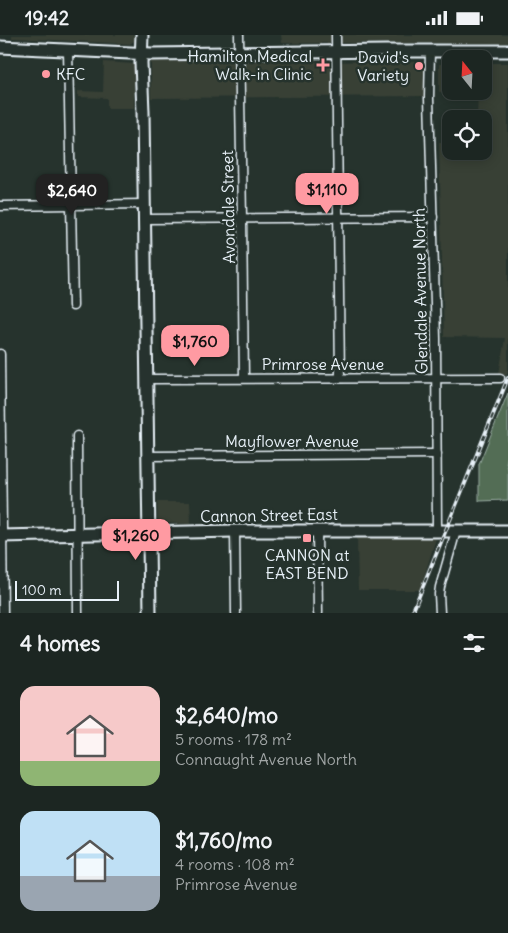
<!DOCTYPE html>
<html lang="en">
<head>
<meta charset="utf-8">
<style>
	:root { --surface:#1c2622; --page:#29322f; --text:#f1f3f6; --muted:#a0a5a5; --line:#3a4340; --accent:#ff9aa2 }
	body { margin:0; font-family:Delius,sans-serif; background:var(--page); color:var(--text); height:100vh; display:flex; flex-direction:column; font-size:19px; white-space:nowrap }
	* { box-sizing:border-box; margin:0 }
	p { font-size:16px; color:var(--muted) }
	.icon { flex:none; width:28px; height:28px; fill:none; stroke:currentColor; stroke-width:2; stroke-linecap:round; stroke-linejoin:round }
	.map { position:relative; height:578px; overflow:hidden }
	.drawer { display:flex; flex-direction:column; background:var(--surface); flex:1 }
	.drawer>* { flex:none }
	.needle { width:32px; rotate:342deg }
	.fabs { position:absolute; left:442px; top:15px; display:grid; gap:10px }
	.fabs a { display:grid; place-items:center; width:50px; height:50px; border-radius:10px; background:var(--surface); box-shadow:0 2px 12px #0003,0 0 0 1px var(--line); font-size:25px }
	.scale { position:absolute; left:15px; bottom:12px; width:104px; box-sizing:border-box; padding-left:5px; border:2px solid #e8f1f8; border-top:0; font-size:14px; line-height:18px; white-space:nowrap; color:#e8f1f8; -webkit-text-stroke:4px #26332d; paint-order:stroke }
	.price { position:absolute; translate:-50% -42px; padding:0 11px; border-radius:10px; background:var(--accent); color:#111; font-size:16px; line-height:32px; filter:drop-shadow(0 1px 2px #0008) }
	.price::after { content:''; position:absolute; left:50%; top:30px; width:15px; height:11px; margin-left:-8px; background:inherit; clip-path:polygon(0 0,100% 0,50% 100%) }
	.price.current { background:#222; color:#fff }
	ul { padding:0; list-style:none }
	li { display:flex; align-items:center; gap:15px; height:125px; padding:0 20px }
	li span { display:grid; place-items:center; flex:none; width:140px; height:100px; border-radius:15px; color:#555 }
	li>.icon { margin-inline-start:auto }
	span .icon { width:60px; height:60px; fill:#fffc; stroke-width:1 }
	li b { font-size:21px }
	h2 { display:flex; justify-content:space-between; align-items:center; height:60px; padding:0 20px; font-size:21px }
	.status { display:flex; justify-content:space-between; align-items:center; height:35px; padding:0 25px; background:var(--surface); direction:ltr }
	.status svg { height:14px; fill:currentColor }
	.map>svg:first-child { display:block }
	.built { fill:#384036 }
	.green { fill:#526d54; stroke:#9dafa6 }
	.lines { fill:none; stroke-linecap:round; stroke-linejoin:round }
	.street-casing { stroke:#e8f1f8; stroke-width:11 }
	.secondary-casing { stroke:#e8f1f8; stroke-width:15 }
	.street { stroke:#26332d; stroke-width:8 }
	.secondary { stroke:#26332d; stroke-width:11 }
	.rail-casing { stroke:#e8f1f8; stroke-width:4 }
	.rail { stroke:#26332d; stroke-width:2; stroke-dasharray:5.5; stroke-linecap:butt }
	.poi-dot { fill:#ff9aa2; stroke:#26332d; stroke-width:2 }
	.labels { text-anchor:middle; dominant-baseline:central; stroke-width:5; stroke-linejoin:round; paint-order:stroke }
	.poi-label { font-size:16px; fill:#e8f1f8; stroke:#26332d; text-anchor:end }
	.street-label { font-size:16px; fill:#e8f1f8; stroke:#26332d }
</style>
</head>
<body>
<div class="status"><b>19:42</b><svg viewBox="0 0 49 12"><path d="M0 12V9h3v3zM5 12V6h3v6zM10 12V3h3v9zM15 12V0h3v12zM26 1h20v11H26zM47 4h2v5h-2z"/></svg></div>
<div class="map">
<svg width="508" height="578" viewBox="0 0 508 578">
	<rect width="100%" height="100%" fill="#26332d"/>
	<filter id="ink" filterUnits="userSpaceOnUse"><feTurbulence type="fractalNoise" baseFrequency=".02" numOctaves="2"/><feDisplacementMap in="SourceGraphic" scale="10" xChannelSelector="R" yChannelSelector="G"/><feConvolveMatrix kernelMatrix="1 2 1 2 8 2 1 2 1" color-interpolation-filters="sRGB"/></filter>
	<g filter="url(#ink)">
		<g class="built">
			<path d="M12 0H134V6L130 9 12 3Z"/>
			<path d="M281 0H508V8H282Z"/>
			<path d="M151 26 425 27 426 61 151 63Z"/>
			<path d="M104 27 134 29V73H107V63L78 62V56L103 57Z"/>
			<path d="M484 28H508V336L507 339H499L505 303 444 302 439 107 451 108V116H484V84H477L478 56H484Z"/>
			<path d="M439 29H451V56L439 57Z"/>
			<path d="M190 467 191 489 158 488 157 467Z"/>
			<path d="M357 502 436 503 420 555H358Z"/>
		</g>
		<path class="green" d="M508 358V419L506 428 508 434V465L479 466V429Z"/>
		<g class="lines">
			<defs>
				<g id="street">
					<path d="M239 0 242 184 244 343"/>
					<path d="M336 0 340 343"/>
					<path d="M68 15 73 271"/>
					<path d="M430 16 429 63 436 303 437 495"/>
					<path d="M0 171 144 169"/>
					<path d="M145 184 433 182"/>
					<path d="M0 319 3 578"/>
					<path d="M146 344 500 343"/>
					<path d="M77 401 78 578"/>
					<path d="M147 421 437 419"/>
					<path d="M235 496 236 578"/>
					<path d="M317 496 318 578"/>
					<path d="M440 578 439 559 440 552 456 496"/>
				</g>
				<g id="secondary">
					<path d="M142 0 141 28 143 77 150 578"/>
					<path d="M0 12 152 19 386 16H508"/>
					<path d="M0 501 235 496H508"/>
				</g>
			</defs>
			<use href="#street" class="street-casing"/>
			<use href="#secondary" class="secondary-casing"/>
			<use href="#street" class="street"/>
			<use href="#secondary" class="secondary"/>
			<defs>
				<path id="rail" d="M412 578 508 343"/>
			</defs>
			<use href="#rail" class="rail-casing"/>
			<use href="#rail" class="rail"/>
		</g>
	</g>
	<g class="poi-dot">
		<path d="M320.5 22.5h5v5h5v5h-5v5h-5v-5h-5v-5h5z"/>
		<circle cx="419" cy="31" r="5"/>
		<circle cx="46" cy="39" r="5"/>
		<rect x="302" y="498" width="10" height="10" rx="2.5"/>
	</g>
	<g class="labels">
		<g class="poi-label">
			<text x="312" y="21">Hamilton Medical<tspan x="312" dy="18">Walk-in Clinic</tspan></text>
			<text x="409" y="22">David's<tspan x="409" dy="18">Variety</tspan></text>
			<text x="56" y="39" text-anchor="start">KFC</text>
			<text x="307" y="520" text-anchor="middle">CANNON at<tspan x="307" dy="18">EAST BEND</tspan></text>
		</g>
		<g class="street-label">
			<text transform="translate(228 172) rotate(-91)">Avondale Street</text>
			<text transform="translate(420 256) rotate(-91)">Glendale Avenue North</text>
			<text x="323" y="329">Primrose Avenue</text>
			<text x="292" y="406">Mayflower Avenue</text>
			<text transform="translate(269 480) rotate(-1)">Cannon Street East</text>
		</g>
	</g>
</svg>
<div class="fabs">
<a><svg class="needle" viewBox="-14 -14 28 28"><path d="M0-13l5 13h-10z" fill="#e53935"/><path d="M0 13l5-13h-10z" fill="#a0a5a5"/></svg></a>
<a><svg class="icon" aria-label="locate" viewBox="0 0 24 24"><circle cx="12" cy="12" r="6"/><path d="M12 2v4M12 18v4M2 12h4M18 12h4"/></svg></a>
</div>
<div class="scale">100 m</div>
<b class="price" style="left:327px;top:180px">$1,110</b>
<b class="price current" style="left:72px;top:181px">$2,640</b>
<b class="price" style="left:195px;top:332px">$1,760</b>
<b class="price" style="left:136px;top:526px">$1,260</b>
</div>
<section class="drawer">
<h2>4 homes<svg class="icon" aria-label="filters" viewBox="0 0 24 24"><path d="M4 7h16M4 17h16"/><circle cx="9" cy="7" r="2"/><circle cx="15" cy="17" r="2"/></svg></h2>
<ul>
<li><span style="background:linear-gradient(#f6c9c9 75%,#8fb573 0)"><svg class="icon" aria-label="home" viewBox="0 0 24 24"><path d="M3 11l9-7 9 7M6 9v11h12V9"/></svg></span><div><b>$2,640/mo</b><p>5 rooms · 178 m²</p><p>Connaught Avenue North</p></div></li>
<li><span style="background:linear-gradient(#bfe0f5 65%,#9aa5b1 0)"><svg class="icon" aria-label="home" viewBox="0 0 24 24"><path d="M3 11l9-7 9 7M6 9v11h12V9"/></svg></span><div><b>$1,760/mo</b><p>4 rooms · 108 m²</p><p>Primrose Avenue</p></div></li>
</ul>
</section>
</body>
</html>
